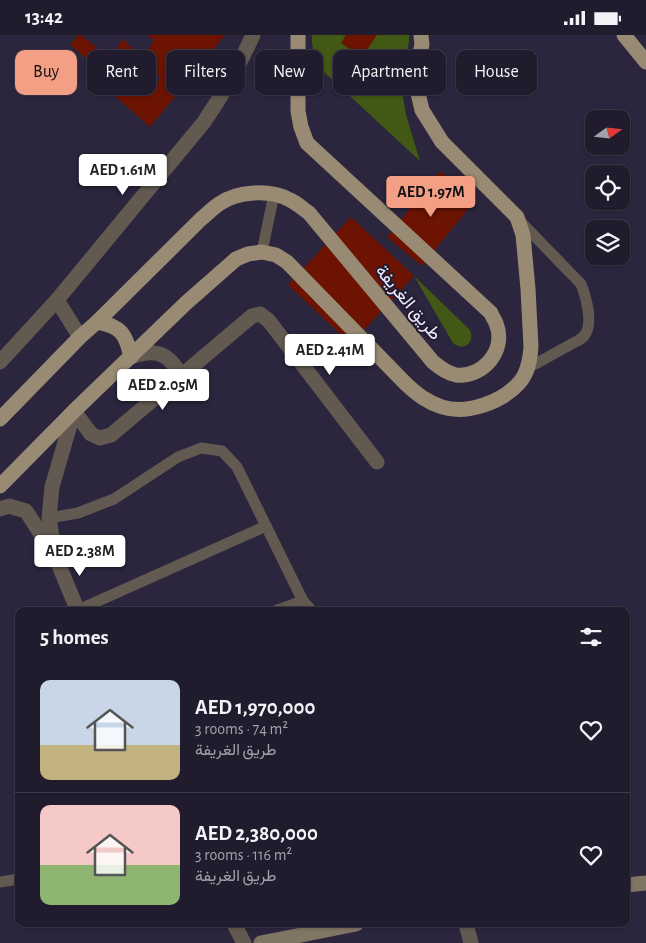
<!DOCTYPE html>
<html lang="en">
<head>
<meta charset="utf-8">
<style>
	:root { --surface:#201c2e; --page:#282536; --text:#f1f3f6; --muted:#a2a1aa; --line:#3d3a4a; --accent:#f39f85 }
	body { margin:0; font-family:"Alegreya Sans",Vazirmatn,sans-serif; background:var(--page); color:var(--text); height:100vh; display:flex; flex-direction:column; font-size:19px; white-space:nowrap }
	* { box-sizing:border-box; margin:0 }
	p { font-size:16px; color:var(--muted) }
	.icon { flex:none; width:28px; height:28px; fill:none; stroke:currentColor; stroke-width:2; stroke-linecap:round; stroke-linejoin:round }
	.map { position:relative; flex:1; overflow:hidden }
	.details { position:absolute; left:15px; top:572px; width:615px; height:320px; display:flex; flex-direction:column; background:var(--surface); border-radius:10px; box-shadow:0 1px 4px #0004,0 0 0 1px var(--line) }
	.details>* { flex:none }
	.top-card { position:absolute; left:15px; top:15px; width:616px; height:45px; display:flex; gap:10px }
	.needle { width:32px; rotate:75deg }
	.controls { position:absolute; left:585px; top:75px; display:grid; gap:10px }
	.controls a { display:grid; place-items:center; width:45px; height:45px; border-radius:10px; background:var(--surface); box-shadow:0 1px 4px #0004,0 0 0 1px var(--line); font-size:25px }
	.price { position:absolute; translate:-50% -42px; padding:0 11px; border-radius:5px; background:#fff; color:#222; font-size:16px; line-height:32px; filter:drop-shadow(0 1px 2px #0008) }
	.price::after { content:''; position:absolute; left:50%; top:30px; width:15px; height:11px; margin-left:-8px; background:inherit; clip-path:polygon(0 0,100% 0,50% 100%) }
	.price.current { background:var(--accent); color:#111 }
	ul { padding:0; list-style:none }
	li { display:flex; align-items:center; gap:15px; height:125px; padding:0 25px }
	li+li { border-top:1px solid var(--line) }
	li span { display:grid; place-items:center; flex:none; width:140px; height:100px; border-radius:10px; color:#555 }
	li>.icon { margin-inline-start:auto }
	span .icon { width:60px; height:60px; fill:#fffc; stroke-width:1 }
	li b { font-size:21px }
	h2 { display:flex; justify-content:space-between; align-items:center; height:60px; padding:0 25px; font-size:21px }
	.chip { padding:0 18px; border-radius:10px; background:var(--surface); box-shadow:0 1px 4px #0004,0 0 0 1px var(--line); font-size:18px; line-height:45px }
	.chip.current { background:var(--accent); color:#111 }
	.status { display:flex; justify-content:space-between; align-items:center; height:35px; padding:0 25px; background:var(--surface); direction:ltr }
	.status svg { height:14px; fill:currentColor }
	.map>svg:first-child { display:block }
	.green { fill:#415914 }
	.building { fill:#6c1302 }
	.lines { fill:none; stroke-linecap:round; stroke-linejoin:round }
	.lane { stroke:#625a50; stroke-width:11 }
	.street { stroke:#625a50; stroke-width:15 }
	.secondary { stroke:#817564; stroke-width:15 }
	.primary { stroke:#998a73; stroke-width:15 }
	.labels { text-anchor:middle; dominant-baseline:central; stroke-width:4; stroke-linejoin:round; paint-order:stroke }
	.street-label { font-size:18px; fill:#efebfc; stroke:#221c33 }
</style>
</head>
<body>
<div class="status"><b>13:42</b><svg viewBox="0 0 49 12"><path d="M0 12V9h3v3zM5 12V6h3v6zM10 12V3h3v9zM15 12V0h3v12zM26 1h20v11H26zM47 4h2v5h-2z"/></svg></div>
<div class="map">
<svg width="646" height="908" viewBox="0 0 646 908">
	<rect width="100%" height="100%" fill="#2b263d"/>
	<g class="green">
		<path d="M312 0H409V6L401 51 406 80 420 126 324 37C316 25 311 14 312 0Z"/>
		<path d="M414 241 470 295C475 308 464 317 453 308Z"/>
	</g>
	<g class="building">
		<path d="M78 0H81L110 23 100 35 70 10Z"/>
		<path d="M147 0H225L150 92 108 55 123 36 110 23 123 4 147 29 138 42 150 55 161 43 151 34 157 25 145 18 154 5Z"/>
		<path d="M346 0H377L362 22 341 8Z"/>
		<path d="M440 136 476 164 422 231 387 202Z"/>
		<path d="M351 182 414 241 351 309 288 250Z"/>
	</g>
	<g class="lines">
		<g class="lane">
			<path d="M519 185 581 249C586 262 594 289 584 301 582 303 580 305 577 306L528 333"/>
			<path d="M262 217 274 159"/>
			<path d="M49 483 78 478 114 464 178 422 201 413 222 416 237 432 303 566 312 576"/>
			<path d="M78 575 266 491"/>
			<path d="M275 576 303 566"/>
			<path d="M0 847 19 844"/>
		</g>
		<g class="street">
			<path d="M57 265 80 302"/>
			<path d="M131 322C156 313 168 318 181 340"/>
			<path d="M0 327 57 265 204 87C223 59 239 31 253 0"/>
			<path d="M74 376 91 399 100 403 111 400 252 281 260 279 269 286 377 427"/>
			<path d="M0 474 9 471 26 476 55 521 78 576"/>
			<path d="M55 521 49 483 52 452 74 376"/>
			<path d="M234 889 244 908"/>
			<path d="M466 889 471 908"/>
		</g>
		<g class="secondary">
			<path d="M626 850 646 848"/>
			<path d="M261 908 356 889"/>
		</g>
		<g class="primary">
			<path d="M624 0 646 27"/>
			<path d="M97 287C121 291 126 299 131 322"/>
			<path d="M0 384 80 302 97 287 201 184C207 179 213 173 219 169 237 156 270 154 290 165 297 168 303 174 309 178L433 327C440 333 447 338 456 340 483 343 507 315 496 288 495 285 492 282 491 278L307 108 301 92 298 76V0"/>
			<path d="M0 451 74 376 186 268 236 224 248 219 262 217 276 220 287 227 406 349C418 360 427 367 442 372 467 380 502 367 519 348 528 338 530 325 531 312L528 254 523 200 517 182 442 107 422 75 417 54V29L422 10 421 0"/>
		</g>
	</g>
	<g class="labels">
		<g class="street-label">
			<text transform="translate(408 268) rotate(50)">طريق الغريفة</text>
		</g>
	</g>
</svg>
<div class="controls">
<a><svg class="needle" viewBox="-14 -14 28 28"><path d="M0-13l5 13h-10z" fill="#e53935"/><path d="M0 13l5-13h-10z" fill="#a2a1aa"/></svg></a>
<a><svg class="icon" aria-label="locate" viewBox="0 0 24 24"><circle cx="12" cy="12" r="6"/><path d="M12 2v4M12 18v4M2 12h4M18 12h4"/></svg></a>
<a><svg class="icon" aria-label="layers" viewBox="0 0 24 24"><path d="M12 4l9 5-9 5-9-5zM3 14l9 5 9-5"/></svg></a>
</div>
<b class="price" style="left:123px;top:161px">AED 1.61M</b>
<b class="price current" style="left:431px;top:183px">AED 1.97M</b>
<b class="price" style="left:330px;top:341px">AED 2.41M</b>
<b class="price" style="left:163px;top:376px">AED 2.05M</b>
<b class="price" style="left:80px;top:542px">AED 2.38M</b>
<div class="top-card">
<a class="chip current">Buy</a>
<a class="chip">Rent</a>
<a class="chip">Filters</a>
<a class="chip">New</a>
<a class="chip">Apartment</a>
<a class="chip">House</a>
</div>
<section class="details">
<h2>5 homes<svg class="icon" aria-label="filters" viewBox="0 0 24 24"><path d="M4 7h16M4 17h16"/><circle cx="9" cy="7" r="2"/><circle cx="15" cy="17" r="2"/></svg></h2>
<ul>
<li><span style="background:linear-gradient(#c9d6e8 65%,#c2b280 0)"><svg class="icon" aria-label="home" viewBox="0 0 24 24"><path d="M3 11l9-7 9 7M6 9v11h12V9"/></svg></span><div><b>AED 1,970,000</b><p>3 rooms · 74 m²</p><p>طريق الغريفة</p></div><svg class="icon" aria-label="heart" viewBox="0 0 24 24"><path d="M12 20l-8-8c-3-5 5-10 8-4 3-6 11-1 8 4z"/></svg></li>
<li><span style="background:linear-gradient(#f6c9c9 60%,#8fb573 0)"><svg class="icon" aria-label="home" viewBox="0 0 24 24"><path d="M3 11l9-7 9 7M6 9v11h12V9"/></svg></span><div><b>AED 2,380,000</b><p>3 rooms · 116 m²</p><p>طريق الغريفة</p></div><svg class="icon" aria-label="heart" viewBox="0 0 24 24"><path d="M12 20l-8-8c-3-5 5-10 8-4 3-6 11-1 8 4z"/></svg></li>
</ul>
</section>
</div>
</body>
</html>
